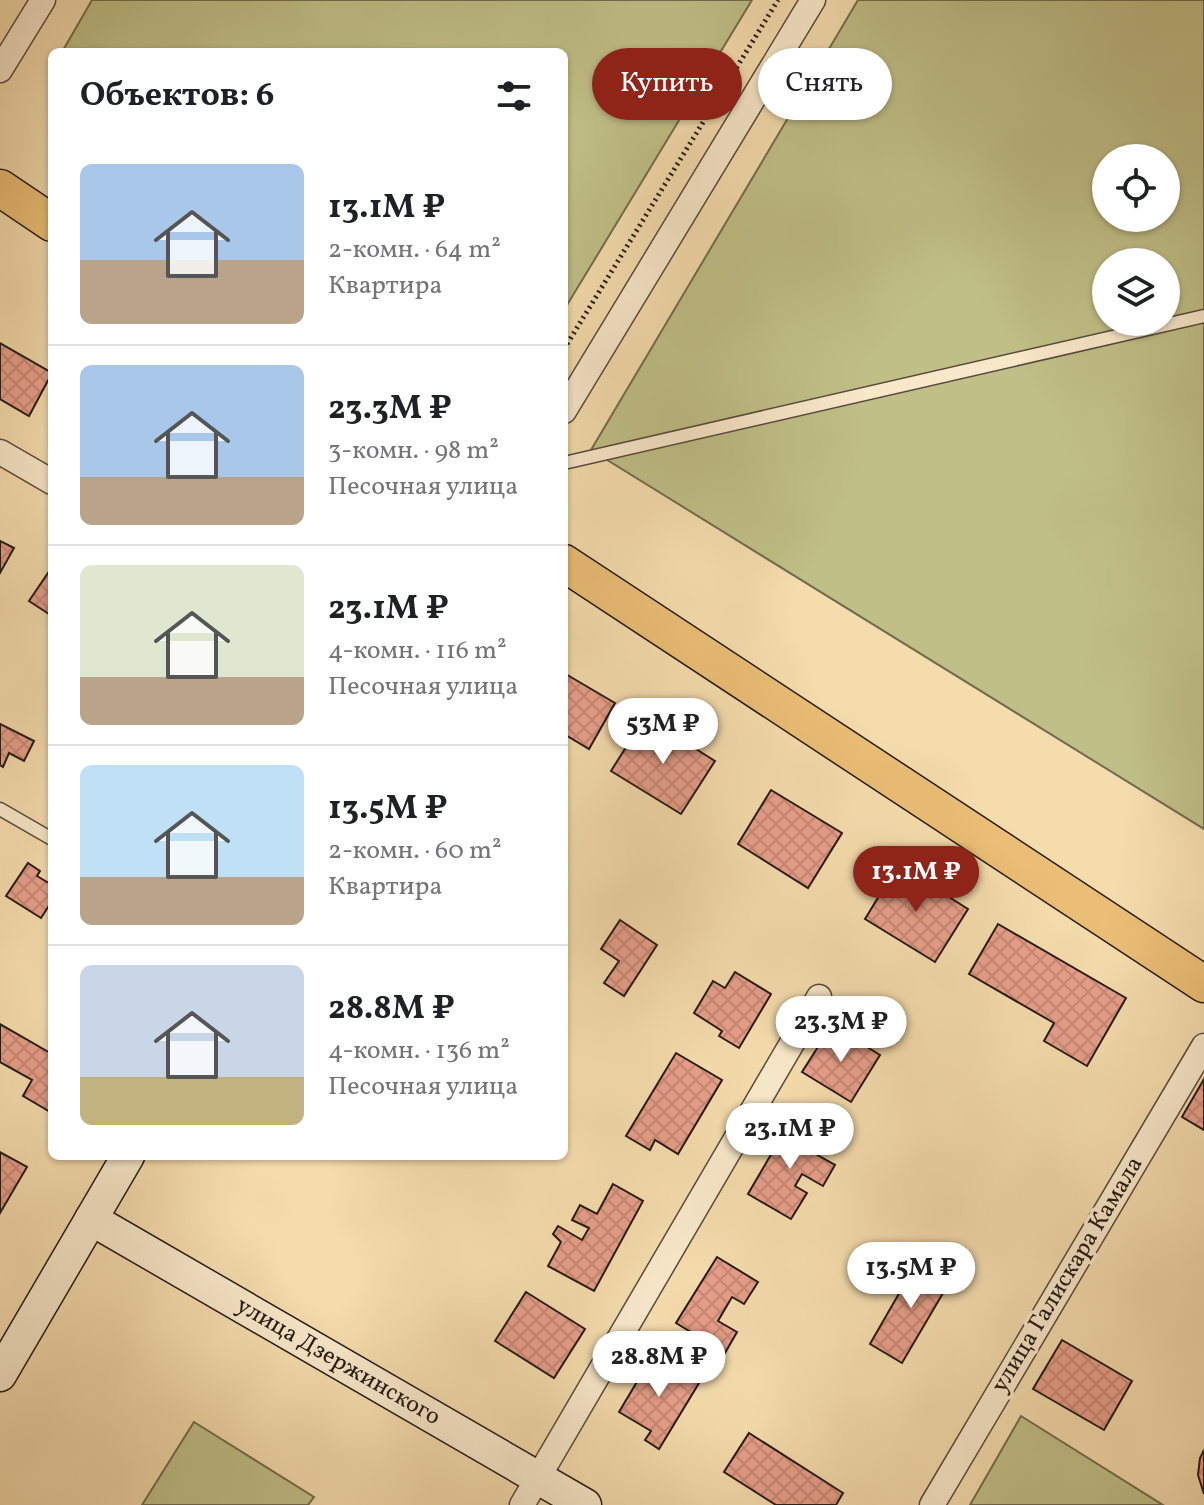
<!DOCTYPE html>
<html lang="ru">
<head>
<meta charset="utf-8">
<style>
	:root { --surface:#fff; --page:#f2f2f2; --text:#202124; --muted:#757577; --line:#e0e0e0; --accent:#8f2418 }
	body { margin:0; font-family:Vollkorn,serif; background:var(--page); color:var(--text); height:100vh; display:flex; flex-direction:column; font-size:30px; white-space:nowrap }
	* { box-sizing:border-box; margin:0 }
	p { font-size:26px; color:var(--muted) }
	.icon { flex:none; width:44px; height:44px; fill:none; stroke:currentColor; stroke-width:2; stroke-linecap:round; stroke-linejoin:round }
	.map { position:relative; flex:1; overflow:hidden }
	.panel { position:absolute; left:48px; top:48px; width:520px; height:1112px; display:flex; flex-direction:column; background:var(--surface); border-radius:12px; box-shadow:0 2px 6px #0004 }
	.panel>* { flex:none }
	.hud { position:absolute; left:592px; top:48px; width:492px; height:72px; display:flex; gap:16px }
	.fabs { position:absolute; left:1092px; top:144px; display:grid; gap:16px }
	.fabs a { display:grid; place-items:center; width:88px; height:88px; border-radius:50%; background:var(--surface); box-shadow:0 2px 6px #0004; font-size:40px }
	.price { position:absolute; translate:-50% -68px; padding:0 18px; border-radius:28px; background:#fff; color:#222; font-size:26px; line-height:52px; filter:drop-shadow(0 2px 4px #0008) }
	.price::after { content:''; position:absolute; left:50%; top:48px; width:24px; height:18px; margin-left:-12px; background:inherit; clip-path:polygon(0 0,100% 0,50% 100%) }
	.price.on { background:var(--accent); color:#fff }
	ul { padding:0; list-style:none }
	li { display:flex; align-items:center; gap:24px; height:200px; padding:0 32px }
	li+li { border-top:2px solid var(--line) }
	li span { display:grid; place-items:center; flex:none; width:224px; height:160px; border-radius:12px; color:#555 }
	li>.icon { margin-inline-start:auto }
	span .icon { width:96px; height:96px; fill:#fffc; stroke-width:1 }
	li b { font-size:34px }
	h2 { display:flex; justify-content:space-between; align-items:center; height:96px; padding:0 32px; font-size:34px }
	.tag { padding:0 28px; border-radius:36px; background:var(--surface); box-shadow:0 2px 6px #0004; font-size:28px; line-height:72px }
	.tag.on { background:var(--accent); color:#fff }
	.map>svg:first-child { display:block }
	.green { fill:#c0bf87; stroke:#726c4e; stroke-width:2; fill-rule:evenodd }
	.building { fill:url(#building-cross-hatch); stroke:#251a15; stroke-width:2 }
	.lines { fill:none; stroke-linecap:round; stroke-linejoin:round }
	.lane-casing { stroke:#594a3b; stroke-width:15 }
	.street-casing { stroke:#594a3b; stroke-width:27 }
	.secondary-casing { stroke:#251a15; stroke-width:35 }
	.primary-casing { stroke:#251a15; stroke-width:39 }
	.path { stroke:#251a15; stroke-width:5; stroke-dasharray:2 4; stroke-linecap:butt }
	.lane { stroke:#f8e8ca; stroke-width:12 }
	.street { stroke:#f8e8ca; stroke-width:24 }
	.secondary { stroke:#f8e8ca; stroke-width:32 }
	.primary { stroke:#eabe76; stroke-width:36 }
	.labels { text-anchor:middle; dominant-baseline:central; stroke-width:7; stroke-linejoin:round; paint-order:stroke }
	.street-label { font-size:24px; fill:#251a15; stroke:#f8e8ca }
</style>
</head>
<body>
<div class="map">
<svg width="1204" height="1505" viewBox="0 0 1204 1505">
	<defs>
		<pattern id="building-cross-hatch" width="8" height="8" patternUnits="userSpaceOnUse" patternTransform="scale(2)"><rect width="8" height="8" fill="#e89f8a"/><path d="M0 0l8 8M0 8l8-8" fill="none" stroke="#c78876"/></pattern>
	</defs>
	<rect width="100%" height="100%" fill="#f5dcad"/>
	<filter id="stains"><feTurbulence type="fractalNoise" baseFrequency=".0025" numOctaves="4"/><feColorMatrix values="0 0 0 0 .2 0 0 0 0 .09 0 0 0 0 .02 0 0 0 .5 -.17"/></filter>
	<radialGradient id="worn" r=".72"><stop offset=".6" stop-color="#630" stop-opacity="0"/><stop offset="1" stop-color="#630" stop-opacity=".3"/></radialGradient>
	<g class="green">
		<path d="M92 0H752L564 310V52H62Z"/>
		<path d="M858 0H1204V829L591 450ZM1106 158H1166V218H1106ZM1106 262H1166V322H1106Z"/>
		<path d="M1021 1416 1163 1505H970Z"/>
		<path d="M194 1422 314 1497 308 1505H142Z"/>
	</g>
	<g class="building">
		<path d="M0 343 52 373 29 416 0 399Z"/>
		<path d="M0 541 14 548 0 573Z"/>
		<path d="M52 567V616L29 601Z"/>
		<path d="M564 673 615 703 589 749 564 734Z"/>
		<path d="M645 717 715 761 681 814 611 771Z"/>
		<path d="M0 724 34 741 24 761 9 753 3 767 0 765Z"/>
		<path d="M771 790 842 833 808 888 738 844Z"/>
		<path d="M28 863 40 871 37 876 52 885V901L41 918 6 896Z"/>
		<path d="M898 865 968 909 935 962 865 919Z"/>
		<path d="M620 920 657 945 624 996 604 983 619 961 601 949Z"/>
		<path d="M998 924 1126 998 1087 1066 1044 1041 1054 1023 969 974Z"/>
		<path d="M735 972 771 994 739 1048 719 1036 722 1031 694 1013 713 981 725 988Z"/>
		<path d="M0 1024 52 1054V1113L23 1096 32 1080 0 1062Z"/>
		<path d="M832 1025 880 1055 851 1102 802 1072Z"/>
		<path d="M676 1053 722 1080 678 1154 655 1140 650 1150 626 1136Z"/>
		<path d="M1204 1079V1130L1182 1117Z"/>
		<path d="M790 1122 820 1139 812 1152 835 1165 823 1186 802 1174 795 1186 807 1193 791 1219 748 1194Z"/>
		<path d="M0 1152 27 1167 0 1213Z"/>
		<path d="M613 1184 643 1201 594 1291 548 1266 561 1242 553 1234 558 1226 582 1240 589 1228 572 1220 580 1205 597 1214Z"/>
		<path d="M717 1257 758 1282 744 1304 732 1297 718 1321 737 1332 725 1353 676 1323Z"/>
		<path d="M920 1257 953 1276 902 1363 870 1344Z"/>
		<path d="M526 1292 585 1329 554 1378 495 1341Z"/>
		<path d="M1062 1340 1132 1381 1104 1430 1033 1389Z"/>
		<path d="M653 1355 699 1383 659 1449 645 1440 651 1431 619 1412Z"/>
		<path d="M749 1433 843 1493 836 1505H776L724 1472Z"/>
		<path d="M1204 1450V1494L1198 1475 1200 1458Z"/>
	</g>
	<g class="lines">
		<defs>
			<g id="lane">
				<path d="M564 463 1204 316"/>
				<path d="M0 809 52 839"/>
			</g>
			<g id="street">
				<path d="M0 70 43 0"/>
				<path d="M564 411 813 0"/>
				<path d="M0 452 52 482"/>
				<path d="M522 1505 819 997"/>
				<path d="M932 1505 1204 1046"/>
			</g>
			<g id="secondary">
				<path d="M91 1219 585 1505"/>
				<path d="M0 1375 128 1156"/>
			</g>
			<g id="primary">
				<path d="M0 188 52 223"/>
				<path d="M564 563 1204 984"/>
			</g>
		</defs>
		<use href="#lane" class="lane-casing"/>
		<use href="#street" class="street-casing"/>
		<use href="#secondary" class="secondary-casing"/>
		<use href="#primary" class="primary-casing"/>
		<path class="path" d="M564 349 778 0"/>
		<use href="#lane" class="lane"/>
		<use href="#street" class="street"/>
		<use href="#secondary" class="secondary"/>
		<use href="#primary" class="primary"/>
	</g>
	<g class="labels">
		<g class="street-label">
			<text transform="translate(1068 1275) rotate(-59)">улица Галискара Камала</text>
			<text transform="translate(338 1362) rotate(30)">улица Дзержинского</text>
		</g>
	</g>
	<rect width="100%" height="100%" filter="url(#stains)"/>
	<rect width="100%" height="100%" fill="url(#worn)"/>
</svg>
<div class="fabs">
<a><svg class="icon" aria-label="locate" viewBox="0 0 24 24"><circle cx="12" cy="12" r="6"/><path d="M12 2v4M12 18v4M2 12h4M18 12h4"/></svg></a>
<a><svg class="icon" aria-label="layers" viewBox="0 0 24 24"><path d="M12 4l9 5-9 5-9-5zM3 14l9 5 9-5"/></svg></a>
</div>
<b class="price" style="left:663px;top:766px">53M ₽</b>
<b class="price on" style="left:916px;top:914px">13.1M ₽</b>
<b class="price" style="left:841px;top:1064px">23.3M ₽</b>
<b class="price" style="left:790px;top:1171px">23.1M ₽</b>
<b class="price" style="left:911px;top:1310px">13.5M ₽</b>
<b class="price" style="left:659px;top:1399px">28.8M ₽</b>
<div class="hud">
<a class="tag on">Купить</a>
<a class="tag">Снять</a>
</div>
<section class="panel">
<h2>Объектов: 6<svg class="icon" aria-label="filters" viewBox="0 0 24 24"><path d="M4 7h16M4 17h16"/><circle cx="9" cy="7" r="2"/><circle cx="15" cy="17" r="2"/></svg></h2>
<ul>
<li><span style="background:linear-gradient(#a9c7e8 60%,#b9a48a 0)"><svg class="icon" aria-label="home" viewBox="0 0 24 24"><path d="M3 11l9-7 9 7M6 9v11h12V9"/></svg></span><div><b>13.1M ₽</b><p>2-комн. · 64 m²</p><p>Квартира</p></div></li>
<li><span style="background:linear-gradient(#a9c7e8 70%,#b9a48a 0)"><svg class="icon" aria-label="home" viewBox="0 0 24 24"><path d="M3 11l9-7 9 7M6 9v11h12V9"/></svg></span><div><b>23.3M ₽</b><p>3-комн. · 98 m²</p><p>Песочная улица</p></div></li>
<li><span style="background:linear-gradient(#dfe7d0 70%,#b9a48a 0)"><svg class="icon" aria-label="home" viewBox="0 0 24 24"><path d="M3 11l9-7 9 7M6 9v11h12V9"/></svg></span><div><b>23.1M ₽</b><p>4-комн. · 116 m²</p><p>Песочная улица</p></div></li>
<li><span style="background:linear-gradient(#bfe0f5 70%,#b9a48a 0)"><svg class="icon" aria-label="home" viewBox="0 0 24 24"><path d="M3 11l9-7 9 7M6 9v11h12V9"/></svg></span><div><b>13.5M ₽</b><p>2-комн. · 60 m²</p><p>Квартира</p></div></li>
<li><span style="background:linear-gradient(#c9d6e8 70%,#c2b280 0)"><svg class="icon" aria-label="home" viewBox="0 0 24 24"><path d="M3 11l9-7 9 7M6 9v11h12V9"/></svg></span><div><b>28.8M ₽</b><p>4-комн. · 136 m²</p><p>Песочная улица</p></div></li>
</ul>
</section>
</div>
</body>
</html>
